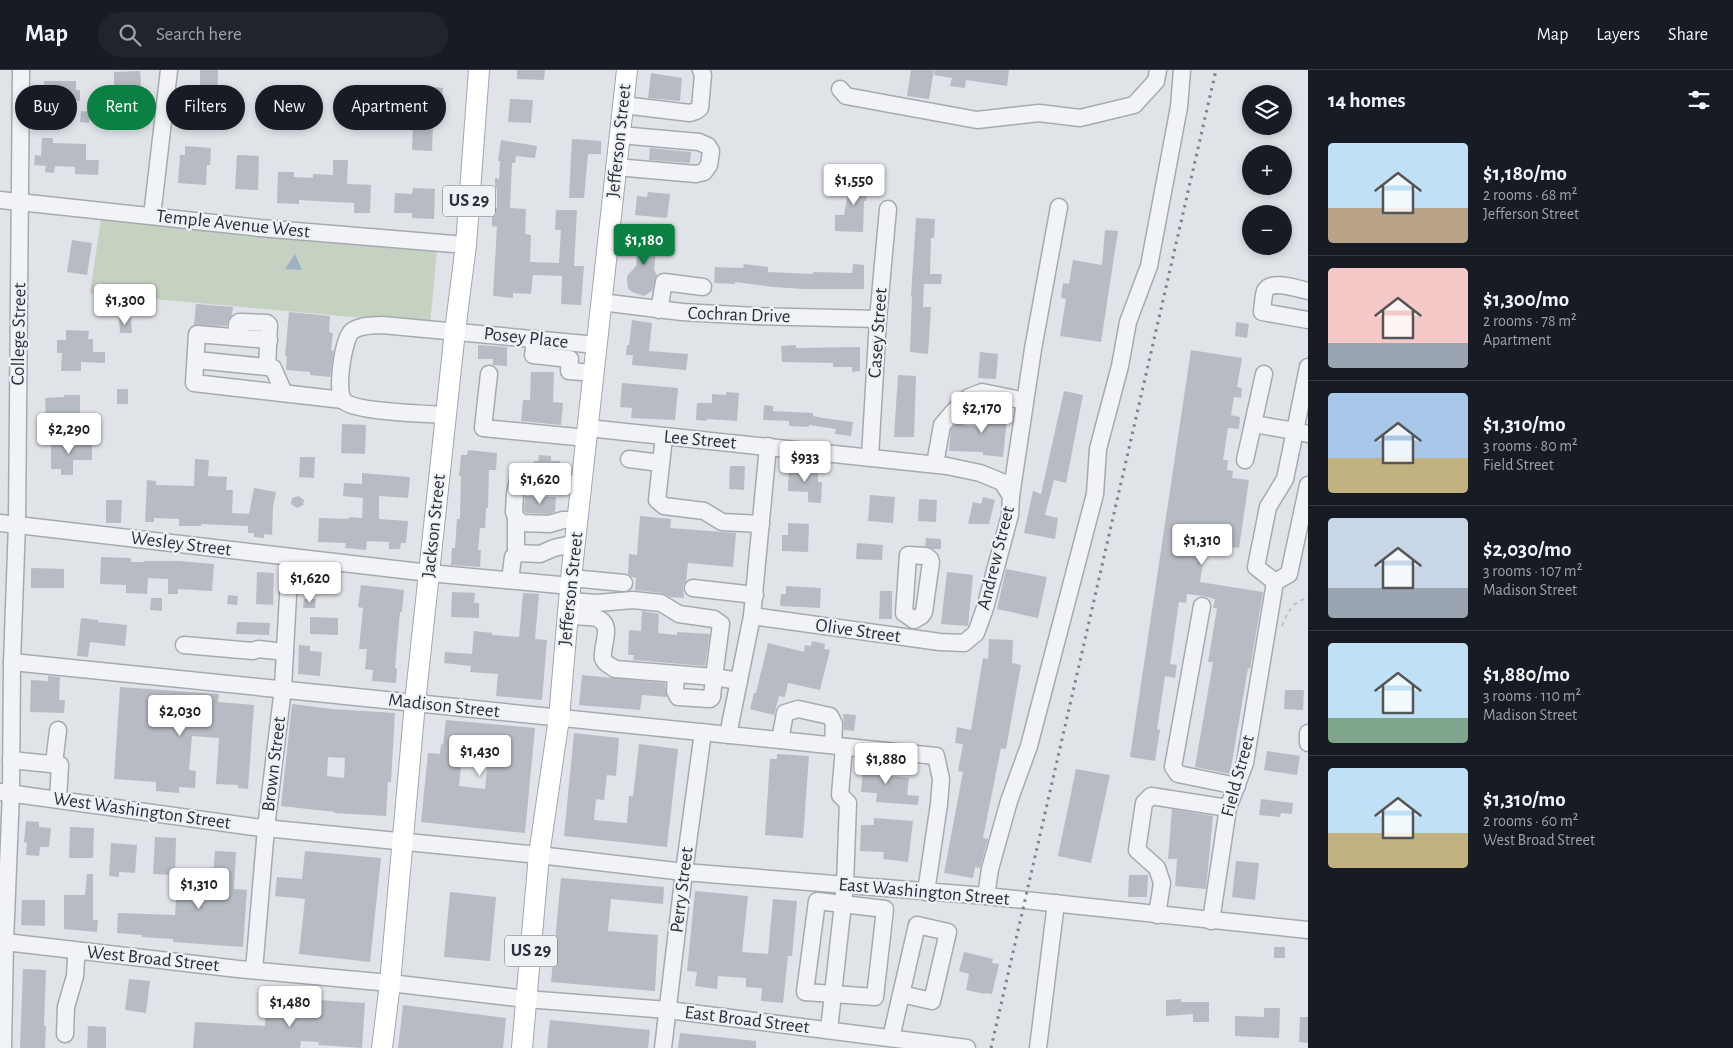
<!DOCTYPE html>
<html lang="en">
<head>
<meta charset="utf-8">
<style>
	:root { --surface:#171b24; --page:#20242c; --text:#f1f3f6; --muted:#9ea1a6; --line:#363941; --accent:#0b8043 }
	body { margin:0; font-family:"Alegreya Sans",sans-serif; background:var(--page); color:var(--text); height:100vh; display:flex; flex-direction:column; font-size:19px; white-space:nowrap }
	* { box-sizing:border-box; margin:0 }
	p { font-size:16px; color:var(--muted) }
	.icon { flex:none; width:28px; height:28px; fill:none; stroke:currentColor; stroke-width:2; stroke-linecap:round; stroke-linejoin:round }
	.map { position:relative; flex:1; overflow:hidden }
	.details { display:flex; flex-direction:column; background:var(--surface); width:425px }
	.details>* { flex:none }
	.top-card { position:absolute; left:15px; top:15px; width:475px; height:45px; display:flex; gap:10px }
	.fabs { position:absolute; left:1242px; top:15px; display:grid; gap:10px }
	.fabs a { display:grid; place-items:center; width:50px; height:50px; border-radius:50%; background:var(--surface); box-shadow:0 2px 8px #0003; font-size:25px }
	.price { position:absolute; translate:-50% -42px; padding:0 11px; border-radius:5px; background:#fff; color:#222; font-size:16px; line-height:32px; filter:drop-shadow(0 1px 2px #0008) }
	.price::after { content:''; position:absolute; left:50%; top:30px; width:15px; height:11px; margin-left:-8px; background:inherit; clip-path:polygon(0 0,100% 0,50% 100%) }
	.price.on { background:var(--accent); color:#fff }
	ul { padding:0; list-style:none }
	li { display:flex; align-items:center; gap:15px; height:125px; padding:0 20px }
	li+li { border-top:1px solid var(--line) }
	li span { display:grid; place-items:center; flex:none; width:140px; height:100px; border-radius:5px; color:#555 }
	li>.icon { margin-inline-start:auto }
	span .icon { width:60px; height:60px; fill:#fffc; stroke-width:1 }
	li b { font-size:21px }
	h2 { display:flex; justify-content:space-between; align-items:center; height:60px; padding:0 20px; font-size:21px }
	.pill { padding:0 18px; border-radius:22px; background:var(--surface); box-shadow:0 2px 8px #0003; font-size:18px; line-height:45px }
	.pill.on { background:var(--accent); color:#fff }
	header { display:flex; align-items:center; gap:30px; box-sizing:border-box; height:70px; padding:0 25px; background:var(--surface); border-bottom:1px solid var(--line) }
	header strong { font-size:24px }
	nav { display:flex; gap:28px; margin-inline-start:auto; font-size:18px }
	.search { width:350px; height:45px; background:var(--page); display:flex; align-items:center; gap:12px; box-sizing:border-box; padding:0 18px; border-radius:28px; color:var(--muted); font-size:19px }
	main { display:flex; flex:1; min-height:0 }
	.map>svg:first-child { display:block }
	.green { fill:#c5d1c1 }
	.water { fill:#9db1c5 }
	.building { fill:#b7bcc4; fill-rule:evenodd }
	.lines { fill:none; stroke-linecap:round; stroke-linejoin:round }
	.minor-casing { stroke:#a5aab2; stroke-width:19 }
	.major-casing { stroke:#a0a7b2; stroke-width:22 }
	.path { stroke:#bec1c6; stroke-width:2; stroke-dasharray:4 4; stroke-linecap:butt }
	.minor { stroke:#f2f3f6; stroke-width:16 }
	.major { stroke:#fff; stroke-width:20 }
	.rail { stroke:#7a8390; stroke-width:3; stroke-dasharray:2.5 5; stroke-linecap:butt }
	.labels { text-anchor:middle; dominant-baseline:central; stroke-width:4.5; stroke-linejoin:round; paint-order:stroke }
	.shield { fill:#eff2f5; stroke:#646b75; stroke-width:1 }
	.shield-label { font-size:18px; font-weight:bold; fill:#29313e }
	.street-label { font-size:19px; fill:#29313e; stroke:#eff2f5 }
</style>
</head>
<body>
<header>
<strong>Map</strong>
<div class="search"><svg class="icon" aria-label="search" viewBox="0 0 24 24"><circle cx="10" cy="10" r="6"/><path d="M15 15l6 6"/></svg>Search here</div>
<nav><a>Map</a><a>Layers</a><a>Share</a></nav>
</header>
<main>
<div class="map">
<svg width="1308" height="978" viewBox="0 0 1308 978">
	<rect width="100%" height="100%" fill="#e0e3e8"/>
	<path class="green" d="M101 149 437 181 430 254 90 223Z"/>
	<path class="water" d="M295 184 302 200 285 199Z"/>
	<g class="building">
		<path d="M200 0H218L217 38 229 39V54L204 53 205 24H200Z"/>
		<path d="M517 0H545L544 10 517 9Z"/>
		<path d="M911 0H934L929 29 907 26Z"/>
		<path d="M935 0H1009L1007 16 966 10 965 18 950 16 952 8 934 5Z"/>
		<path d="M140 1 141 16 114 17V2Z"/>
		<path d="M651 3 682 8 680 31 648 28Z"/>
		<path d="M44 11H76V20H80V31L63 30V46H51V30H44Z"/>
		<path d="M416 15 443 18 441 37 414 35Z"/>
		<path d="M510 29 533 30 531 53 508 52Z"/>
		<path d="M81 41 90 42 89 53 80 52Z"/>
		<path d="M413 55H433L432 81 412 80Z"/>
		<path d="M42 68H53V73L86 74V90H99L98 105 75 104V97L55 96 54 103 45 102 46 96 34 95 35 85 41 86Z"/>
		<path d="M572 69 601 71V84H588L584 128H569Z"/>
		<path d="M501 70 537 76 535 88 516 86 515 93H512L510 138 526 139 525 164 531 165 530 192 559 193 561 160H555L556 140H577L574 196H584L581 235 561 234 562 206 533 205 531 224 513 223V228L493 226 497 157 492 156V137L497 138V119L495 118V108L499 109 500 91H498Z"/>
		<path d="M185 76 211 78 210 95H207L206 115 178 113 180 85H185Z"/>
		<path d="M650 78 691 82 690 93 649 90Z"/>
		<path d="M237 85 259 86 258 120 235 119Z"/>
		<path d="M333 90H348L347 114 371 115 370 143H354V133L299 130V134L277 133 278 102H294V107L313 108V104L333 105Z"/>
		<path d="M852 100 862 102 861 112 869 113 866 131H864L863 162 835 161V145H844Z"/>
		<path d="M413 118 435 119 434 149 412 148V143H394L395 123 412 124Z"/>
		<path d="M648 122 670 124 667 148 635 145 637 126 647 127Z"/>
		<path d="M916 148 935 149 934 168H931L930 204H942L941 214H924L923 237H931L928 284 910 282 912 226H911Z"/>
		<path d="M1105 160 1118 161 1101 272 1060 266 1066 229 1061 228 1063 213 1069 214 1073 190 1102 195Z"/>
		<path d="M639 163 658 165 654 200 657 205 652 221 644 226 632 222 628 218 627 212V206L636 196Z"/>
		<path d="M72 170 92 173 87 205 67 202Z"/>
		<path d="M744 194 768 197V202L813 204V202L852 203 853 194 864 195V219H805L773 217 735 212V214L714 213 715 197 743 198Z"/>
		<path d="M196 234 233 237 232 245 227 253V256L194 255Z"/>
		<path d="M289 242 330 246 329 262 333 263 331 280 334 281 330 307 310 305V302L286 300 287 286H285Z"/>
		<path d="M119 248H131L132 263H120Z"/>
		<path d="M632 250 652 253 649 281 688 284 686 300 632 295 633 285H626L627 275H629Z"/>
		<path d="M1236 252 1249 254 1247 268 1235 266Z"/>
		<path d="M66 260 89 261 88 269H93V282H105V293L81 292V301H61L62 283H57V270H66Z"/>
		<path d="M478 275 507 277V296L493 295V289H478Z"/>
		<path d="M796 275V278L860 277V301L852 302V297H833V293L782 292 781 276Z"/>
		<path d="M1191 280 1242 288 1237 317 1242 318 1241 328 1234 327 1231 345 1240 347 1239 359 1228 358 1223 390H1228L1227 400 1233 401 1232 408 1249 410 1239 478 1206 474 1200 512 1263 522 1250 599 1248 598 1230 704 1195 697 1213 592H1208L1217 538H1213L1215 529 1203 526 1187 524 1186 533 1179 532 1170 594 1177 595 1175 608 1165 606 1157 659 1160 660 1155 691 1130 687Z"/>
		<path d="M980 282 998 284 996 309 978 308Z"/>
		<path d="M531 302H554L553 332 563 333 561 355 521 351 523 330H530Z"/>
		<path d="M898 305 916 306 914 367H894Z"/>
		<path d="M622 313 678 318 675 350 631 348 632 338 620 337Z"/>
		<rect x="117" y="319" width="11" height="15"/>
		<path d="M1064 321 1083 325 1066 413 1054 410 1045 445 1058 448 1055 469 1024 463 1033 421 1041 424Z"/>
		<path d="M726 322 739 323 737 351 707 349V351L696 350 697 333H712V324L726 325Z"/>
		<path d="M64 325H80V351L46 352 45 328 64 327Z"/>
		<path d="M988 334 1008 338 1003 387 983 385V382L949 381 951 359 960 350H963V355L986 357Z"/>
		<path d="M764 335 773 336V341L813 343V346L823 348 853 352 851 366 835 364 836 359 809 355V357L789 356V351L763 350Z"/>
		<path d="M342 354 366 355 365 384 341 383Z"/>
		<path d="M51 371H92V390H73V405H61V399H51Z"/>
		<path d="M468 380 497 383 496 400H489L488 438H486L485 458H480L478 480H481L480 497 451 495 452 478H455L457 449H460L461 406H459L461 385H467Z"/>
		<path d="M539 385 551 386V391H560V403L533 401 534 391H538Z"/>
		<path d="M300 387H315L314 408 299 407Z"/>
		<path d="M195 389 209 390 208 406 227 407 226 420H233L232 443 249 444 254 418 276 422 273 437 272 465 264 464V468L254 467V463H248V456L201 454V456H179V449L154 448V452H145L147 410 156 411V415L194 416Z"/>
		<path d="M789 394 801 395 800 401 818 402V412H822L821 433 808 432V422L788 421Z"/>
		<path d="M730 396H745L744 420 729 419Z"/>
		<path d="M362 403 410 407 408 428 379 426V449L408 451 406 473H401L400 479H389V472L367 471 366 480 345 478 346 473 318 472 319 448 349 449V447L362 448 363 428 343 426 344 413 362 414Z"/>
		<path d="M870 425 895 427 893 453 868 451Z"/>
		<path d="M299 426 304 430 303 435 297 438 291 434 292 428Z"/>
		<path d="M525 426 556 427 555 442 548 444 526 443 524 441Z"/>
		<path d="M983 427 995 430 989 454H968L973 432 981 434Z"/>
		<path d="M919 429 937 430 936 452 918 451Z"/>
		<path d="M106 430H122L121 453H106Z"/>
		<path d="M640 446 671 449 670 458 736 463 733 497 688 493 686 511 683 517 684 528 670 527 662 523 635 520 636 508 632 507 628 504 629 484 637 485Z"/>
		<path d="M788 453 809 454 808 482 782 481V465H788Z"/>
		<path d="M926 468 941 469V479H933L925 476Z"/>
		<path d="M857 473 883 475 882 490 856 489Z"/>
		<path d="M101 487 131 488V492H144V491H179L214 494 212 521 178 519V524H168V509L148 508 147 524 126 523V515L100 514Z"/>
		<path d="M31 498 64 499V518H31Z"/>
		<path d="M1006 499 1047 507 1038 548 997 539Z"/>
		<path d="M257 502 274 503 273 535 256 534Z"/>
		<path d="M947 502 973 505 968 556 941 554Z"/>
		<path d="M361 515 404 520 402 542H400L395 598 397 599 396 613 372 611 373 600 365 599 367 579H359L363 538 358 537Z"/>
		<path d="M786 516 821 518 820 538 780 536 781 524H786Z"/>
		<path d="M880 521H892V549H879Z"/>
		<path d="M452 522 475 523 474 533H479V548L451 547Z"/>
		<path d="M523 523 539 524 535 569 547 570 542 630 496 626 498 604 470 602 471 596 444 593 445 582 472 584 474 561 492 563V565L519 567Z"/>
		<path d="M228 525 238 526 237 535 227 534Z"/>
		<path d="M151 528H162V541L150 540Z"/>
		<path d="M304 529H316L315 538H303Z"/>
		<path d="M642 541 659 544 658 563 677 565V562L710 564 705 596 633 590 634 585H628L629 560 641 561Z"/>
		<path d="M310 547 338 548V565L310 564Z"/>
		<path d="M81 548 98 550V552L127 555 125 576 90 572 88 587 77 586Z"/>
		<path d="M237 552 270 553 269 565 236 564Z"/>
		<path d="M989 569 1013 570 1012 593 1021 595 1006 679 1001 678 983 768 988 769 980 798 975 797 973 808 944 803 963 702 958 701 963 674 955 673 957 657 971 660 983 588 988 589Z"/>
		<path d="M812 571 825 574 824 579 830 580 820 620 788 613 785 627 779 626 774 645 750 639 754 623H756L768 573 804 582 805 575 811 576Z"/>
		<path d="M299 575 310 576V581L322 582 320 606 298 604Z"/>
		<path d="M582 605 665 613 667 627 642 625 640 640 579 635Z"/>
		<path d="M48 606 60 607 59 630H65L64 643 30 642 31 610 48 611Z"/>
		<path d="M120 617 219 624 218 632 254 635 248 719 238 718V715L216 714 219 668 192 666 189 700 196 701 195 718 179 717V723L156 721V712L114 709Z"/>
		<path d="M1285 620H1304L1303 640 1284 639Z"/>
		<path d="M292 634 332 639 395 643 391 712H388L386 746 335 743V742L281 736ZM328 687 345 688 344 708 327 706Z"/>
		<path d="M843 644 856 645 854 661 844 660Z"/>
		<path d="M446 650 535 658 525 763 421 752 428 683 440 684 441 674 443 675ZM462 686 488 689 485 719 459 716Z"/>
		<path d="M574 663 619 668 616 706 607 705 604 730 596 729 594 750 627 753 629 726H633L639 674 678 679 667 777 564 766Z"/>
		<path d="M1267 681 1300 686 1297 705 1264 700Z"/>
		<path d="M777 684 809 686 803 768 765 765 770 689H777Z"/>
		<path d="M864 691 892 694 891 706 909 708 907 725 919 726 918 735 876 732 877 723 861 722Z"/>
		<path d="M1076 699 1110 705 1091 793 1058 786Z"/>
		<path d="M1261 729 1293 733 1292 744 1281 743 1280 747 1259 745Z"/>
		<path d="M1172 739 1213 746 1206 819 1175 816 1177 789H1168Z"/>
		<path d="M874 748 913 751 908 792 883 789 884 782 860 781 861 755H874Z"/>
		<path d="M26 751 39 752V757L51 758 49 777H40L39 786 26 785 27 773 24 772Z"/>
		<path d="M70 757 94 758 93 788H69Z"/>
		<path d="M155 767 176 768 175 805 153 804Z"/>
		<path d="M111 773 137 775 135 803 119 802V807L109 806Z"/>
		<path d="M215 781 236 782 234 819 247 820 243 877 173 872V869L142 867V865L117 863 118 843 175 845 178 803 213 805Z"/>
		<path d="M305 781 381 788 370 892 299 884 305 829 275 826 277 807 302 809Z"/>
		<path d="M1236 791 1259 793 1255 830 1232 827Z"/>
		<path d="M87 804H93V850H98L97 862 64 859V825H85Z"/>
		<path d="M1129 805H1148L1147 827H1128Z"/>
		<path d="M561 808 664 817 663 834 611 829 608 861 658 865 655 921 551 912Z"/>
		<path d="M695 821 748 826 742 882 768 884 773 829 797 831 792 886H788L783 933 761 931 762 918 746 917V908L718 906 717 919 695 916 697 902 687 901Z"/>
		<path d="M450 822 496 827 490 891 444 887Z"/>
		<path d="M22 830H45V856L21 855Z"/>
		<rect x="1274" y="877" width="11" height="11"/>
		<path d="M964 882 993 889 992 893 999 894 992 924 985 923V924L966 920 969 904 959 901Z"/>
		<path d="M23 899 46 900 44 956H46L45 978H20Z"/>
		<path d="M129 909 150 911 146 943 125 940Z"/>
		<path d="M1181 929V932H1209V952H1193V944L1166 946V930Z"/>
		<path d="M319 930 365 933 362 978 318 975 319 972 301 971 300 978H193L195 952 265 956 266 939H272V935L299 937V932L319 933Z"/>
		<path d="M403 935 506 948 503 978H398Z"/>
		<path d="M1264 938H1280L1279 968 1235 966V946L1264 947Z"/>
		<path d="M1300 947H1308V973L1299 972Z"/>
		<path d="M550 950 650 960 648 978H547Z"/>
		<path d="M88 956 106 957V978H87Z"/>
		<path d="M680 963 756 971V978H678Z"/>
	</g>
	<g class="lines">
		<defs>
			<g id="minor">
				<path d="M840 19 846 26 977 50 1039 43 1080 48 1134 35 1156 11 1158 0"/>
				<path d="M623 35 690 43 696 41 700 38 703 5 701 0"/>
				<path d="M616 97 696 104 704 102 709 95 711 81 708 76 699 72 620 65"/>
				<path d="M0 130 260 158 466 175"/>
				<path d="M152 146 169 0"/>
				<path d="M1308 221C1298 219 1271 209 1265 221 1263 227 1263 235 1262 242L1308 250"/>
				<path d="M601 232 682 242 756 246 878 249"/>
				<path d="M659 240 664 212 703 217"/>
				<path d="M236 267 237 254 239 252 267 253 269 255 267 297 273 298 284 323"/>
				<path d="M535 269 533 285 570 289 569 301 594 303"/>
				<path d="M269 270 197 264 194 313 343 330"/>
				<path d="M196 290 267 297"/>
				<path d="M1308 297 1295 361 1308 364"/>
				<path d="M489 304 483 358 587 368"/>
				<path d="M1264 304 1253 354 1295 361 1285 409 1268 437 1256 497 1275 512"/>
				<path d="M447 345C428 344 355 342 344 331 335 323 343 269 352 261 359 256 373 255 382 255L597 275"/>
				<path d="M588 358 947 396 980 403 1002 412 1011 426"/>
				<path d="M664 367 657 430 664 436 704 441 722 452 761 454"/>
				<path d="M870 387 878 249 888 139"/>
				<path d="M629 389 660 393"/>
				<path d="M1245 390 1253 354"/>
				<path d="M935 394 942 355 954 341 969 327 982 322 1025 331"/>
				<path d="M516 448 522 453 549 454 563 450H578"/>
				<path d="M0 453 429 503 571 516"/>
				<path d="M516 485 517 483 540 484 554 478 575 473"/>
				<path d="M908 485 926 486 930 489 931 492 924 542 921 546 914 550 904 543Z"/>
				<path d="M571 508 624 513"/>
				<path d="M510 510 513 487 516 485V448L514 442 515 424 518 410 582 414"/>
				<path d="M693 518 755 525"/>
				<path d="M1202 536 1173 697 1178 704 1237 716"/>
				<path d="M568 546C577 547 587 546 596 548 615 554 601 575 603 588 604 593 611 596 615 599L714 607 721 554 714 549 679 544 661 533 633 530 597 533 569 531"/>
				<path d="M752 546 940 572 964 573 976 563 985 538 1010 445 1011 426 1033 279 1059 137"/>
				<path d="M184 575 253 581 258 579 285 582"/>
				<path d="M12 592 936 686 941 709 939 734 926 822"/>
				<path d="M676 604 675 621 678 627 710 629 712 627 714 607 739 611"/>
				<path d="M1308 663V673"/>
				<path d="M728 665 752 546 768 376"/>
				<path d="M780 670 785 643 798 639 830 646 834 654 833 675"/>
				<path d="M11 690 60 695 58 729"/>
				<path d="M54 694 58 660"/>
				<path d="M0 722 254 757 539 785 684 802 986 826 1308 860"/>
				<path d="M986 826 990 799 1009 731 1029 676 1095 424 1098 379 1120 296 1128 252 1149 196 1179 37 1182 0"/>
				<path d="M817 831 885 839 875 927 805 922Z"/>
				<path d="M1157 845 1162 813 1157 798 1137 780 1144 733 1151 726 1228 738"/>
				<path d="M1211 851 1228 738 1245 693 1275 512 1289 504 1308 415"/>
				<path d="M5 872 238 899 390 913 526 929 668 940 967 978"/>
				<path d="M254 900 266 758 283 618 290 488"/>
				<path d="M829 960 845 815 848 733 840 725 844 677"/>
				<path d="M65 964 66 937 75 906 76 889 80 881"/>
				<path d="M891 968 917 855 948 862 932 931 901 924"/>
				<path d="M3 978 5 872 11 722 12 592 17 454 21 0"/>
				<path d="M663 978 684 802 703 662"/>
				<path d="M1038 978 1056 833"/>
			</g>
			<g id="major">
				<path d="M382 978 390 913 415 633 455 261 466 175 479 0"/>
				<path d="M522 978 539 785 559 648 571 508 627 0"/>
			</g>
		</defs>
		<use href="#minor" class="minor-casing"/>
		<use href="#major" class="major-casing"/>
		<path class="path" d="M1282 556C1287 543 1293 531 1308 528"/>
		<use href="#minor" class="minor"/>
		<use href="#major" class="major"/>
		<path class="rail" d="M991 978 1216 0"/>
	</g>
	<g class="labels">
		<g class="shield">
			<rect x="443" y="115.5" width="52" height="31" rx="4"/>
			<rect x="505" y="865.5" width="52" height="31" rx="4"/>
		</g>
		<g class="shield-label">
			<text x="469" y="131">US 29</text>
			<text x="531" y="881">US 29</text>
		</g>
		<g class="street-label">
			<text transform="translate(619 71) rotate(-84)">Jefferson Street</text>
			<text transform="translate(233 154) rotate(6)">Temple Avenue West</text>
			<text transform="translate(739 245) rotate(2)">Cochran Drive</text>
			<text transform="translate(878 263) rotate(-86)">Casey Street</text>
			<text transform="translate(19 264) rotate(-89)">College Street</text>
			<text transform="translate(526 268) rotate(6)">Posey Place</text>
			<text transform="translate(700 370) rotate(5)">Lee Street</text>
			<text transform="translate(434 456) rotate(-84)">Jackson Street</text>
			<text transform="translate(181 474) rotate(7)">Wesley Street</text>
			<text transform="translate(996 488) rotate(-76)">Andrew Street</text>
			<text transform="translate(571 519) rotate(-84)">Jefferson Street</text>
			<text transform="translate(858 561) rotate(8)">Olive Street</text>
			<text transform="translate(444 636) rotate(6)">Madison Street</text>
			<text transform="translate(274 694) rotate(-83)">Brown Street</text>
			<text transform="translate(1238 706) rotate(-75)">Field Street</text>
			<text transform="translate(142 741) rotate(8)">West Washington Street</text>
			<text transform="translate(682 820) rotate(-83)">Perry Street</text>
			<text transform="translate(924 822) rotate(5)">East Washington Street</text>
			<text transform="translate(153 889) rotate(6)">West Broad Street</text>
			<text transform="translate(747 950) rotate(7)">East Broad Street</text>
		</g>
	</g>
</svg>
<div class="fabs">
<a><svg class="icon" aria-label="layers" viewBox="0 0 24 24"><path d="M12 4l9 5-9 5-9-5zM3 14l9 5 9-5"/></svg></a>
<a>+</a>
<a>−</a>
</div>
<b class="price" style="left:854px;top:136px">$1,550</b>
<b class="price on" style="left:644px;top:196px">$1,180</b>
<b class="price" style="left:125px;top:256px">$1,300</b>
<b class="price" style="left:982px;top:364px">$2,170</b>
<b class="price" style="left:69px;top:385px">$2,290</b>
<b class="price" style="left:805px;top:413px">$933</b>
<b class="price" style="left:540px;top:435px">$1,620</b>
<b class="price" style="left:1202px;top:496px">$1,310</b>
<b class="price" style="left:310px;top:534px">$1,620</b>
<b class="price" style="left:180px;top:667px">$2,030</b>
<b class="price" style="left:480px;top:707px">$1,430</b>
<b class="price" style="left:886px;top:715px">$1,880</b>
<b class="price" style="left:199px;top:840px">$1,310</b>
<b class="price" style="left:290px;top:958px">$1,480</b>
<div class="top-card">
<a class="pill">Buy</a>
<a class="pill on">Rent</a>
<a class="pill">Filters</a>
<a class="pill">New</a>
<a class="pill">Apartment</a>
</div>
</div>
<section class="details">
<h2>14 homes<svg class="icon" aria-label="filters" viewBox="0 0 24 24"><path d="M4 7h16M4 17h16"/><circle cx="9" cy="7" r="2"/><circle cx="15" cy="17" r="2"/></svg></h2>
<ul>
<li><span style="background:linear-gradient(#bfe0f5 65%,#b9a48a 0)"><svg class="icon" aria-label="home" viewBox="0 0 24 24"><path d="M3 11l9-7 9 7M6 9v11h12V9"/></svg></span><div><b>$1,180/mo</b><p>2 rooms · 68 m²</p><p>Jefferson Street</p></div></li>
<li><span style="background:linear-gradient(#f6c9c9 75%,#9aa5b1 0)"><svg class="icon" aria-label="home" viewBox="0 0 24 24"><path d="M3 11l9-7 9 7M6 9v11h12V9"/></svg></span><div><b>$1,300/mo</b><p>2 rooms · 78 m²</p><p>Apartment</p></div></li>
<li><span style="background:linear-gradient(#a9c7e8 65%,#c2b280 0)"><svg class="icon" aria-label="home" viewBox="0 0 24 24"><path d="M3 11l9-7 9 7M6 9v11h12V9"/></svg></span><div><b>$1,310/mo</b><p>3 rooms · 80 m²</p><p>Field Street</p></div></li>
<li><span style="background:linear-gradient(#c9d6e8 70%,#9aa5b1 0)"><svg class="icon" aria-label="home" viewBox="0 0 24 24"><path d="M3 11l9-7 9 7M6 9v11h12V9"/></svg></span><div><b>$2,030/mo</b><p>3 rooms · 107 m²</p><p>Madison Street</p></div></li>
<li><span style="background:linear-gradient(#bfe0f5 75%,#7fa58c 0)"><svg class="icon" aria-label="home" viewBox="0 0 24 24"><path d="M3 11l9-7 9 7M6 9v11h12V9"/></svg></span><div><b>$1,880/mo</b><p>3 rooms · 110 m²</p><p>Madison Street</p></div></li>
<li><span style="background:linear-gradient(#bfe0f5 65%,#c2b280 0)"><svg class="icon" aria-label="home" viewBox="0 0 24 24"><path d="M3 11l9-7 9 7M6 9v11h12V9"/></svg></span><div><b>$1,310/mo</b><p>2 rooms · 60 m²</p><p>West Broad Street</p></div></li>
</ul>
</section>
</main>
</body>
</html>
